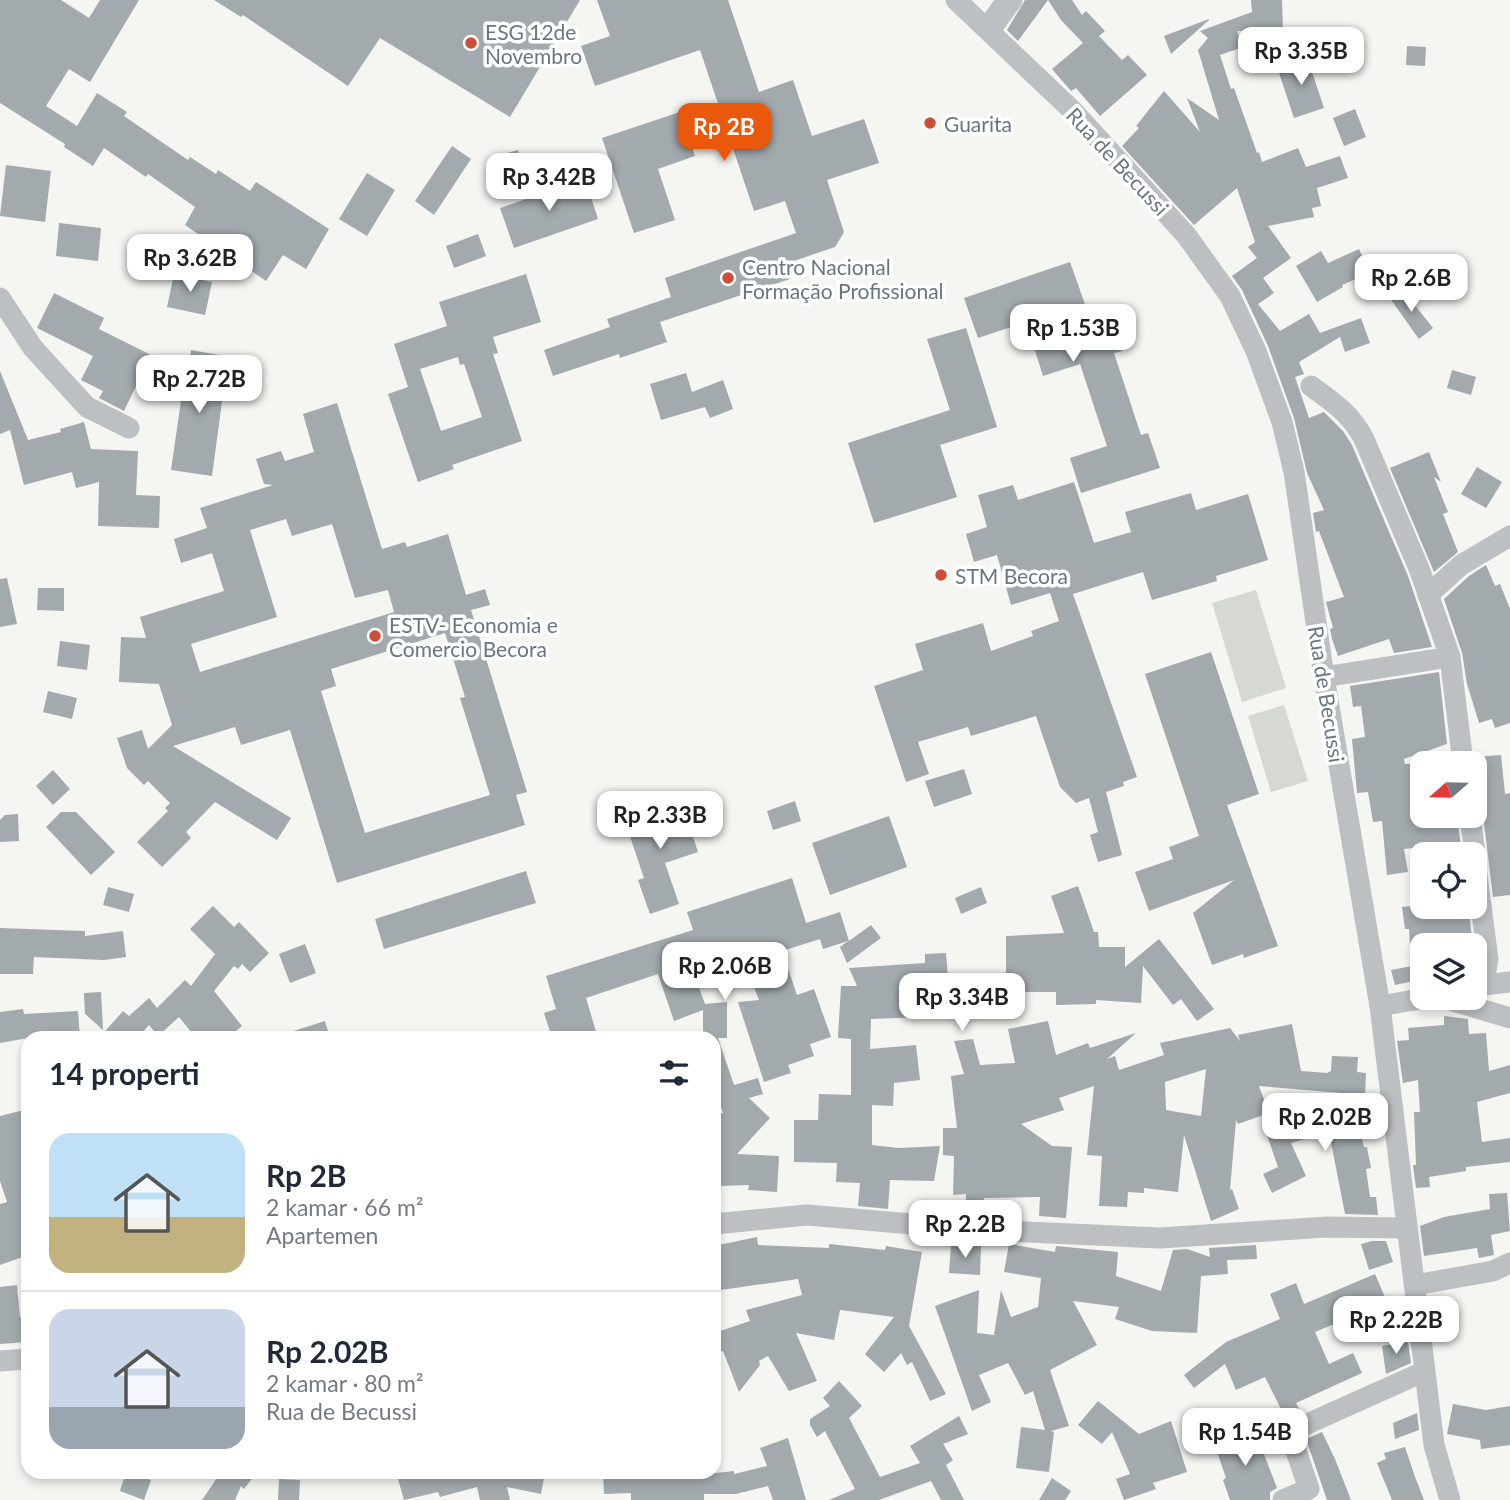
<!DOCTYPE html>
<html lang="id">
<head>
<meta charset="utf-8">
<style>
	:root { --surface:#fff; --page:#f2f2f3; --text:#1f2937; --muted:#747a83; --line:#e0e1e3; --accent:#ea580c }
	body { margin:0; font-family:Lato,sans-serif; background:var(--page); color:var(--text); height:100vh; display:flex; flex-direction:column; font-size:26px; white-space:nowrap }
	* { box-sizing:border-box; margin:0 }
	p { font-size:23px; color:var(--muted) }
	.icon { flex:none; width:38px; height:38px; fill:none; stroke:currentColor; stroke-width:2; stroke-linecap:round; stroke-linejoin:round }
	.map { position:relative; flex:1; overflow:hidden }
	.sheet { position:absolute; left:21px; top:1031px; width:700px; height:448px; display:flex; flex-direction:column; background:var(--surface); border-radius:21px; box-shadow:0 4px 10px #0003 }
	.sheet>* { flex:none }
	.needle { width:46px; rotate:250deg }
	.buttons { position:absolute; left:1410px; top:751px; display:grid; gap:14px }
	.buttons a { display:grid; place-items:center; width:77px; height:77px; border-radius:14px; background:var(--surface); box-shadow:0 4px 10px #0003; font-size:35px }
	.price { position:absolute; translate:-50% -60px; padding:0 16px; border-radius:14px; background:#fff; color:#222; font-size:23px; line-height:46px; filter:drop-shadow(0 2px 4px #0008) }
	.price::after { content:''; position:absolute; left:50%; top:42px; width:21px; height:16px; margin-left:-10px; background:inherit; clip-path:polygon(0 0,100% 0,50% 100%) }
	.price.active { background:var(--accent); color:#fff }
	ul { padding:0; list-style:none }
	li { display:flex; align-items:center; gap:21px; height:175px; padding:0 28px }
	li+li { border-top:2px solid var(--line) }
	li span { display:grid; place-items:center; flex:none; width:196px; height:140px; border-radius:21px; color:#555 }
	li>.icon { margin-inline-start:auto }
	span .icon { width:84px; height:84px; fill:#fffc; stroke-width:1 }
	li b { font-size:30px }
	h2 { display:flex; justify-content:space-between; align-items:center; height:84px; padding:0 28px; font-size:30px }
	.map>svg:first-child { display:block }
	.green { fill:#d5d9d2 }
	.building { fill:#a2aaae; fill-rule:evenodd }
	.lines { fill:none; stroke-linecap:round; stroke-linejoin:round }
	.minor { stroke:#bcc0c3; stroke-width:21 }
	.poi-dot { fill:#ce4f39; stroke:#fff; stroke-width:2.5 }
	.labels { text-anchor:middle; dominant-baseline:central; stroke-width:7; stroke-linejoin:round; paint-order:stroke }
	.poi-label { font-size:21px; fill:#68777f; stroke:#fff; text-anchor:start }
	.street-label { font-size:21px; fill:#68777f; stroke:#fff }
</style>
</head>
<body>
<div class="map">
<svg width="1510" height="1500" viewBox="0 0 1510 1500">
	<rect width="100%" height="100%" fill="#f5f5f2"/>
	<g class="green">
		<path d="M1256 590 1286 688 1242 702 1212 603Z"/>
		<path d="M1284 705 1308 781 1271 792 1248 716Z"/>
	</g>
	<g class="building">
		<path d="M0 0H61L89 18 100 0H139L90 82 69 69 46 106 77 126 97 93 127 112 124 116 188 160 190 157 216 174 218 170 250 191 256 182 329 229 306 269 283 255 266 281 185 225 195 207 148 174 146 177 104 148 93 166 64 147 65 144 0 103Z"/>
		<path d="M214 0H580L510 117 380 38 348 86 243 15 241 17Z"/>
		<path d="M597 0H728L759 92 793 80 812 136 864 119 879 163 827 180 844 232 835 247 785 264 790 279 660 322 667 342 620 358 619 354 553 376 544 350 610 327 607 319 671 297 665 278 796 233 785 201 754 211 700 50 595 86 581 46 610 36Z"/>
		<path d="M1025 0H1072L1082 15 1086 11 1105 31 1099 36 1122 60 1128 55 1147 75 1100 116 1076 88 1071 91 1052 69 1083 43 1061 20 1048 0 1018 41 1007 30Z"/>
		<path d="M1251 0H1282L1283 29 1237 31 1243 47 1220 55 1231 89 1234 88 1257 153 1259 152 1262 162 1298 148 1306 167 1340 156 1348 178 1317 188 1321 206 1312 208 1314 217 1268 226 1291 258 1263 278 1274 293 1258 304 1280 331 1309 314 1320 333 1361 318 1370 343 1345 352 1340 337 1299 362 1304 374 1295 377 1309 418 1324 412 1343 431 1352 445 1408 576 1432 647 1394 653 1389 639 1338 656 1332 639 1330 629 1333 628 1326 602 1344 597 1319 531 1316 532 1313 513 1324 510 1307 473 1294 418 1268 346 1242 290 1232 276 1257 258 1248 247 1255 242 1237 188 1194 225 1122 146 1139 128 1136 126 1164 91 1200 132 1187 98 1219 120 1198 50 1208 38 1200 31 1252 12Z"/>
		<path d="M1209 19V20L1171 54 1164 36Z"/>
		<path d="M1407 46 1426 47 1425 66 1406 65Z"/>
		<path d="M1307 57 1324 108 1294 118 1277 67Z"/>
		<path d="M1355 109 1366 137 1344 146 1333 118Z"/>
		<path d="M680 112 695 156 658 169 675 220 634 233 602 138Z"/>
		<path d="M452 146 471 159 434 215 415 201Z"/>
		<path d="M518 150 523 167 505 173 500 155Z"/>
		<path d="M6 165 51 171 45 222 0 216Z"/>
		<path d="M367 173 395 190 367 236 339 219Z"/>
		<path d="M585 179 598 219 514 248 500 208Z"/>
		<path d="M59 223 101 228 98 261 56 256Z"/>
		<path d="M478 234 486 256 454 268 446 246Z"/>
		<path d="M1359 249 1370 273 1342 285 1343 287 1317 302 1296 266 1321 251 1328 263Z"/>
		<path d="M1070 262 1092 324 1111 318 1122 351 1114 353 1141 435 1148 433 1160 468 1081 493 1070 458 1107 446 1080 364 1043 376 1026 322 978 338 964 298Z"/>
		<path d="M174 274 212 282 205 315 167 307Z"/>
		<path d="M526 274 541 322 493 337 498 353 493 354 522 441 452 465 454 469 418 482 388 394 408 387 394 344 447 326 439 302ZM458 357 460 365 464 364 482 417 441 431 420 369Z"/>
		<path d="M1401 288 1433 328 1419 339 1389 297Z"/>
		<path d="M54 293 104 318 99 329 151 355 124 411 99 398 103 391 81 380 93 356 37 328Z"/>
		<path d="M966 328 997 427 940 445 957 497 874 523 848 443 950 410 927 339Z"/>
		<path d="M191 350 219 355 217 370 226 372 212 476 171 470 186 366H189Z"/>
		<path d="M1452 370 1476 377 1471 395 1447 388Z"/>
		<path d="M0 371 28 440 61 432 60 429 84 422 91 449 138 451 136 495 160 496 159 528 98 526 99 482 76 488 72 472 24 485 10 430 0 434Z"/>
		<path d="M686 373 692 392 723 380 733 409 710 418 705 407 661 420 650 384Z"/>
		<path d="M337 403 382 549 405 542 407 547 448 534 466 595 485 589 490 605 471 610 527 792 516 795 525 825 337 883 290 730 241 745 235 727 173 746 291 818 277 840 215 802 186 832 191 838 162 867 137 842 168 811 165 808 170 803 148 781 144 785 127 768 117 738 142 730 148 749 172 725 159 684 119 682 121 637 146 638 140 617 224 591 212 553 181 563 174 539 207 528 200 508 273 485 264 484 256 459 281 451 285 461 314 452 303 414ZM286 519 292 536 332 524 355 598 388 590 394 612 200 672 191 644 277 617 250 530ZM445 633 465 697 460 698 490 795 365 833 321 691 336 686 331 669Z"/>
		<path d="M1429 452 1441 482 1434 477 1448 512 1443 514 1458 552 1434 572 1390 468Z"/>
		<path d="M1477 467 1502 482 1486 508 1461 494Z"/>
		<path d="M1074 482 1094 543 1131 532 1125 512 1191 493 1196 510 1248 494 1268 560 1216 576 1217 581 1152 600 1143 572 1073 594 1137 777 1123 782 1124 786 1106 792 1122 855 1098 862 1090 835 1098 832 1089 798 1076 803 1060 787 1036 716 971 736 968 727 918 742 929 774 906 782 874 686 923 670 915 644 983 623 991 651 1033 636 1031 631 1059 621 1050 593 1011 605 997 555 974 562 966 534 987 527 978 495 1013 485 1018 500Z"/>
		<path d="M1486 565 1495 586 1500 584 1510 609V723L1495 728 1492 719 1479 723 1467 684 1462 653 1444 599 1469 576Z"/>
		<path d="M7 578 17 624 0 627V579Z"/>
		<path d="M38 588H64V611L37 610Z"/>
		<path d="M60 641 90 645 87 670 57 666Z"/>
		<path d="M1211 652 1259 794 1227 805 1278 946 1244 958 1243 954 1212 965 1193 913 1234 880 1149 911 1135 872 1173 859 1169 847 1199 836 1145 674Z"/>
		<path d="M1439 672 1447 744 1404 759 1405 764 1423 763V816H1457L1462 854H1438L1437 845 1404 849 1408 872 1387 875 1382 821 1373 822 1368 792 1357 793 1352 739 1365 737 1361 706 1353 707 1350 686Z"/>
		<path d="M48 691 77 698 72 719 43 712Z"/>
		<path d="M1501 755 1505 794 1510 793V895L1493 897 1476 757Z"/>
		<path d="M964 769 972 794 934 807 925 781Z"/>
		<path d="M53 770 70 789 53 805 36 786Z"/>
		<path d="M681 800 698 852 665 863 679 904 650 914 638 880 644 878 624 819Z"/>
		<path d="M795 801 801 821 773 830 767 811Z"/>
		<path d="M61 812H76L115 852 91 875 46 827Z"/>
		<path d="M18 814 19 841 0 842V820L5 815Z"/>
		<path d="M889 816 907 867 830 895 812 843Z"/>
		<path d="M526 871 536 903 384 949 375 919Z"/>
		<path d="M792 878 806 923 840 912 849 941 871 925 881 938 847 963 840 947 848 941 823 949 820 939 782 951 797 995 814 989 831 1037 810 1044 814 1056 788 1065 791 1073 764 1082 738 1002 759 1000 745 963 696 979 705 1004 727 1002V1038H718L734 1085 758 1078 763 1094 749 1098 770 1118 737 1154 779 1156 777 1192 748 1190 749 1185 719 1186 718 1146 714 1147V1115L723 1113 714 1086V1038H703V1010L674 1021 658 974 586 998 598 1038H552L544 1013 556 1009 546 976 693 930 687 912Z"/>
		<path d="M1078 886 1094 932H1098L1099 947H1125V967L1159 939 1214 1009 1197 1021 1181 999 1173 1005 1143 966 1141 1003 1096 1000V1004L1056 1005V992H985L986 1009 919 1012V1017L871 1019 870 1049 916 1045 920 1080 894 1083 893 1106 872 1105V1145L898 1148 940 1146 934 1181 890 1180 888 1209 858 1206 860 1183 836 1182 837 1163 794 1162V1120H818L819 1094 851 1095V1039L838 1038 841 986H857L849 968 925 963V954L946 953 948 978 1006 976V936L1064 933 1051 896Z"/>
		<path d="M108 887 134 894 129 912 103 905Z"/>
		<path d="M981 887 987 903 961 914 955 898Z"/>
		<path d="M1423 905 1468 906 1473 945H1410L1409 929H1405L1402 907Z"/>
		<path d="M213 906 234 927 239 922 269 953 250 972 242 964 238 969 234 966 214 991 242 1026 228 1038H196L179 1017 158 1036 149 1025 138 1038H99L123 1011 129 1016 149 998 157 1008 185 980 191 986 215 954 190 929Z"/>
		<path d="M0 928 85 931V936L123 931 126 957 104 960 34 957 33 974H0Z"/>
		<path d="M305 944 316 973 290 983 279 954Z"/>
		<path d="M1423 964V979L1395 985 1391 970Z"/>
		<path d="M101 992 103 1030 85 1014 84 993Z"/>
		<path d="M23 1009 24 1014 78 1011 80 1038H28L0 1043V1012Z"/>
		<path d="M1444 1016 1468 1019 1469 1034 1486 1033 1489 1071 1510 1065V1093L1477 1102 1482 1142 1510 1138V1162L1466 1167V1171L1429 1177 1430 1187 1416 1188 1413 1165H1416L1414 1112H1420L1418 1080 1403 1083 1397 1041 1409 1040 1408 1028 1444 1025Z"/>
		<path d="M325 1021 330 1038H284V1034Z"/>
		<path d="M1048 1021 1056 1055 1088 1043 1090 1048 1136 1033 1107 1059 1115 1056 1119 1070 1164 1055 1160 1043 1230 1028 1240 1041 1238 1035 1292 1024 1301 1071 1327 1073 1331 1071 1332 1056 1358 1057 1357 1072 1366 1073 1365 1095 1259 1086 1269 1113 1238 1124 1236 1120 1230 1190 1232 1189 1239 1209 1211 1221 1184 1135 1178 1192 1144 1188V1193L1128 1192 1127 1207 1099 1206 1102 1156 1087 1155 1094 1086 1059 1098 1064 1110 1021 1124 1052 1146 1072 1147 1066 1218 1039 1216 1040 1197 984 1198 983 1215 965 1214 966 1194 953 1195 954 1156 943 1155V1128H957L951 1076 964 1074 954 1041 973 1039 980 1065 1015 1063 1008 1029ZM1206 1069 1201 1116 1166 1110 1165 1082Z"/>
		<path d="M1352 1100 1364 1147H1367L1371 1168 1366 1169 1370 1197H1376L1378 1215 1345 1214 1329 1132 1291 1143 1306 1176 1272 1193 1263 1174 1278 1167 1263 1124Z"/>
		<path d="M28 1109V1255L0 1265V1204L7 1202 0 1181V1116Z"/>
		<path d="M1507 1193 1510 1231 1491 1235 1494 1255 1479 1258 1477 1248 1424 1256 1420 1226 1444 1217 1490 1209 1489 1194Z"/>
		<path d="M757 1237 758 1245 829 1248V1244L885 1250 886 1246 922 1252 909 1326 946 1394 930 1401 912 1362 907 1365 901 1353 884 1372 865 1354 894 1317 840 1310 834 1340 796 1333 817 1381 789 1391 768 1356 759 1361 760 1365 739 1392 723 1351 714 1353V1333L750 1321 746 1310 802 1295 798 1279 714 1291V1246Z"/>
		<path d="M1372 1241H1386L1393 1262 1369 1270 1361 1244Z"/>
		<path d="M951 1244 981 1246 980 1275 949 1273Z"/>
		<path d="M1009 1244 1055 1252 1056 1246 1118 1252 1116 1276 1161 1291 1173 1250 1187 1249 1210 1257 1209 1248 1256 1245 1257 1259 1227 1260 1228 1274 1201 1276 1197 1333 1152 1331 1115 1319 1119 1307 1073 1301 1097 1345 1050 1370 1069 1426 1051 1431 1054 1432 1049 1472 1016 1468 1021 1427 1045 1430 1033 1391 1025 1395 1008 1363 979 1375 991 1402 972 1411 935 1306 979 1290 977 1333 994 1335 1001 1290 1011 1317 1038 1307 1041 1278 1004 1272Z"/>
		<path d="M1375 1274 1387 1302 1315 1332 1329 1364 1353 1353 1362 1373 1296 1403 1301 1412 1287 1421 1265 1377 1236 1390 1225 1364 1194 1388 1184 1375 1226 1342 1280 1319 1270 1294 1296 1283 1304 1304Z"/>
		<path d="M17 1285 20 1317H28V1342L0 1344V1287Z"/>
		<path d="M1408 1342 1411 1363 1386 1374 1382 1346Z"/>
		<path d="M839 1381 862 1406 849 1418 880 1477 920 1463 910 1446 959 1416 968 1434 943 1444 953 1460 946 1465 964 1500H941L931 1481 879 1500H829L855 1489 825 1431 817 1437 810 1425V1419L830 1406 823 1398Z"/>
		<path d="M1098 1401 1139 1434 1171 1421 1187 1472 1153 1483 1156 1489 1124 1500 1116 1479 1130 1474 1112 1432 1102 1444 1078 1425Z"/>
		<path d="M1453 1404 1486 1410 1510 1406V1445L1481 1449 1480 1440 1447 1434Z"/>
		<path d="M1417 1413 1419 1430 1395 1439 1393 1423Z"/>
		<path d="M1254 1428 1277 1488 1270 1492V1500H1230L1223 1480 1226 1478 1214 1443Z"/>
		<path d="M1322 1432 1335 1459 1351 1500H1327L1306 1439Z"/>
		<path d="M788 1438 806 1500H773L768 1486 736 1494H704V1500H631V1493L604 1494 603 1472H669V1478L734 1471V1474L767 1466 760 1448Z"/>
		<path d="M1405 1447 1415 1477 1424 1500H1392L1377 1463 1386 1459 1384 1453Z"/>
		<path d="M126 1472 151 1480 144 1500 120 1491Z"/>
		<path d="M221 1472H257L244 1489 241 1486 235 1500H202Z"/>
		<path d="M396 1472H431L432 1477 451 1472H545L541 1494 507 1487 510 1500H480L477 1487 440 1497 438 1492 404 1500Z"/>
		<path d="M1052 1478 1071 1491 1065 1500H1039Z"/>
		<path d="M279 1479 300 1480 299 1500H278Z"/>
	</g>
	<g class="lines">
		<g class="minor">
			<path d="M956 0 1073 111 1186 235 1230 296 1256 351 1282 422 1294 472 1324 677 1380 1006 1434 1445 1450 1500"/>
			<path d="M1007 0 988 27 991 29 1012 0"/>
			<path d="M0 298 33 348 87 407 129 428"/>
			<path d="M1311 386C1333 402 1351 414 1364 439L1420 571 1450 657 1324 677"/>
			<path d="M1428 595 1461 565 1510 536"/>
			<path d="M1450 657 1463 763"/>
			<path d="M1470 816 1475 854"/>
			<path d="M1475 860 1488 959 1485 976 1475 983"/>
			<path d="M1475 986 1510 982"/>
			<path d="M1443 998 1510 1018"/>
			<path d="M1380 1006 1425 998"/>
			<path d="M714 1224 807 1215 982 1230 1160 1238 1327 1227 1406 1228"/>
			<path d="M1415 1285 1493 1271 1510 1263"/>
			<path d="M0 1361 28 1359"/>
			<path d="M1283 1500 1309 1489 1292 1439 1296 1429 1423 1372"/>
		</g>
	</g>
	<g class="poi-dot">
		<circle cx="471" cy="43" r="7"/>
		<circle cx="930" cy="123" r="7"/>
		<circle cx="728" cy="278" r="7"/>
		<circle cx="941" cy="575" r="7"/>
		<circle cx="375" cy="636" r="7"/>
	</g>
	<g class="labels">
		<g class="poi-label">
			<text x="485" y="31">ESG 12de<tspan x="485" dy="24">Novembro</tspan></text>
			<text x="944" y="123">Guarita</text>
			<text x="742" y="266">Centro Nacional<tspan x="742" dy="24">Formação Profissional</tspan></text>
			<text x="955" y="575">STM Becora</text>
			<text x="389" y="624">ESTV- Economia e<tspan x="389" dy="24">Comercio Becora</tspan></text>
		</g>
		<g class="street-label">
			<text transform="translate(1118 161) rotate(47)">Rua de Becussi</text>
			<text transform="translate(1327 694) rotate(81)">Rua de Becussi</text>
		</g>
	</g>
</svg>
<div class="buttons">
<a><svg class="needle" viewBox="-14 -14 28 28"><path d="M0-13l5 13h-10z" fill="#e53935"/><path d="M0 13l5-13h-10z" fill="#747a83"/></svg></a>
<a><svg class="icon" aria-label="locate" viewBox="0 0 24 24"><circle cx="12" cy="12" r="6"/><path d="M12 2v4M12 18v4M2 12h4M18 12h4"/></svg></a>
<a><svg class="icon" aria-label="layers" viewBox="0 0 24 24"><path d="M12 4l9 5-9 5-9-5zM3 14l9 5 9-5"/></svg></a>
</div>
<b class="price" style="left:1301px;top:87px">Rp 3.35B</b>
<b class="price active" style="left:724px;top:163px">Rp 2B</b>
<b class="price" style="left:549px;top:213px">Rp 3.42B</b>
<b class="price" style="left:190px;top:294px">Rp 3.62B</b>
<b class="price" style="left:1411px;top:314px">Rp 2.6B</b>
<b class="price" style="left:1073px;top:364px">Rp 1.53B</b>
<b class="price" style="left:199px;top:415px">Rp 2.72B</b>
<b class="price" style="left:660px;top:851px">Rp 2.33B</b>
<b class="price" style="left:725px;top:1002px">Rp 2.06B</b>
<b class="price" style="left:962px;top:1033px">Rp 3.34B</b>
<b class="price" style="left:1325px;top:1153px">Rp 2.02B</b>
<b class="price" style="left:965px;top:1260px">Rp 2.2B</b>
<b class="price" style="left:1396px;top:1356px">Rp 2.22B</b>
<b class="price" style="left:1245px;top:1468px">Rp 1.54B</b>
<section class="sheet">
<h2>14 properti<svg class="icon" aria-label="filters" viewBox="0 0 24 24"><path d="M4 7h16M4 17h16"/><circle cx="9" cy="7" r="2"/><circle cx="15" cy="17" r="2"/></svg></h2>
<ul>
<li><span style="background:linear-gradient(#bfe0f5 60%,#c2b280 0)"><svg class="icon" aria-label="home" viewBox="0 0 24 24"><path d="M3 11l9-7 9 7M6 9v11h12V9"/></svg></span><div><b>Rp 2B</b><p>2 kamar · 66 m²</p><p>Apartemen</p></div></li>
<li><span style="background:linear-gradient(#c9d6e8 70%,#9aa5b1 0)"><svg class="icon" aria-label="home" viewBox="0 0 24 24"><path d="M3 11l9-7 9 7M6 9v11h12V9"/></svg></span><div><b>Rp 2.02B</b><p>2 kamar · 80 m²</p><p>Rua de Becussi</p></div></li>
</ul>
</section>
</div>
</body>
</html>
